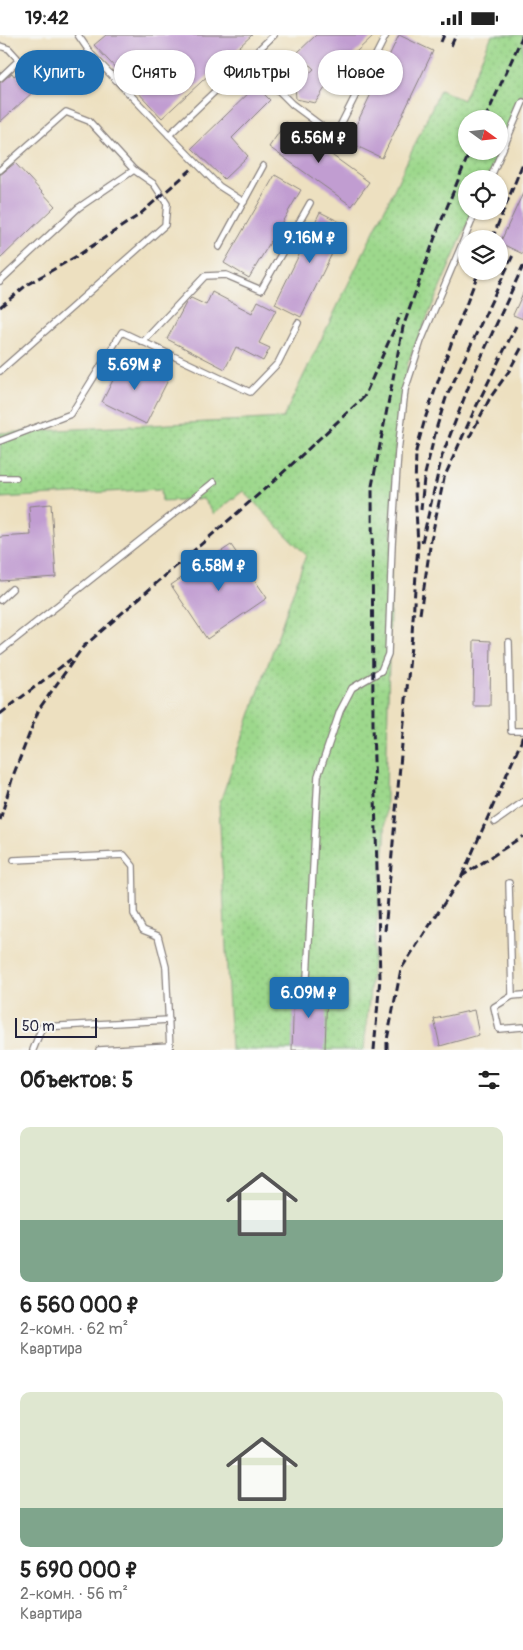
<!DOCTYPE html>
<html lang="ru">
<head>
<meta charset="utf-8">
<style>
	:root { --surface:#fff; --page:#f6f6f6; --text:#222; --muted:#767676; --accent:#1f6fb2 }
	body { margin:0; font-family:Pangolin,sans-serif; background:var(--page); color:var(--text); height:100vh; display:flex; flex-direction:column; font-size:19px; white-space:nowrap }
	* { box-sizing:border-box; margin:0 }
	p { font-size:16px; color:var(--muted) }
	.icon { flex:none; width:28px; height:28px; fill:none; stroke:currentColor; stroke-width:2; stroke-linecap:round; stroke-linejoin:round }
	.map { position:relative; height:1015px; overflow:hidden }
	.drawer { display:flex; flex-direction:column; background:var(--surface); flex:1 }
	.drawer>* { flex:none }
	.top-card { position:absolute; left:15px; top:15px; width:494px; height:45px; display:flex; gap:10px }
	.needle { width:32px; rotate:105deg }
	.controls { position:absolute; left:458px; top:75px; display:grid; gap:10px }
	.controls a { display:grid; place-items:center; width:50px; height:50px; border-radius:50%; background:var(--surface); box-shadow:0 1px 4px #0004; font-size:25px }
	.scale { position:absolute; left:15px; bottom:12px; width:82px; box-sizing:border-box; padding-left:5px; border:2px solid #22223b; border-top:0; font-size:14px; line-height:18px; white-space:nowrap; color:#22223b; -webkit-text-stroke:4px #f6f6f2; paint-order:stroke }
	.price { position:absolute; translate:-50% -42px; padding:0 11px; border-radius:5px; background:var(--accent); color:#fff; font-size:16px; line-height:32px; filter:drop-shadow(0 1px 2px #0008) }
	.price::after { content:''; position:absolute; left:50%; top:30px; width:15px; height:11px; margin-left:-8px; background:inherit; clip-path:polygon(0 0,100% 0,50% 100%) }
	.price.on { background:#222; color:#fff }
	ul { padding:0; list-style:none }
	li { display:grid; align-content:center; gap:10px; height:265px; padding:0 20px }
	li span { display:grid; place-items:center; height:155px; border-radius:10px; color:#555 }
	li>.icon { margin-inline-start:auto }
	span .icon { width:90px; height:90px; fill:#fffc; stroke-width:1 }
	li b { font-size:21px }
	h2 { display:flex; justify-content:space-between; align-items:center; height:60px; padding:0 20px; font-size:21px }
	.chip { padding:0 18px; border-radius:22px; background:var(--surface); box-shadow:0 1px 4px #0004; font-size:18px; line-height:45px }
	.chip.on { background:var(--accent); color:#fff }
	.status { display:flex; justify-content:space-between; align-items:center; height:35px; padding:0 25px; background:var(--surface); direction:ltr }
	.status svg { height:14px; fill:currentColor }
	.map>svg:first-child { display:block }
	.grass { fill:url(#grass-dots); stroke:#607d64; fill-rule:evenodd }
	.building { fill:#c19dd1 }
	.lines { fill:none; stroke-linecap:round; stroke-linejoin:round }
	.lane-casing { stroke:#88817e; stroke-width:8 }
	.lane { stroke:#fff; stroke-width:5.5 }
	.rail { stroke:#22223b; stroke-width:3; stroke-dasharray:8 4; stroke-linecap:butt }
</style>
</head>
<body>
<div class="status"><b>19:42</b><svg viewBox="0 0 49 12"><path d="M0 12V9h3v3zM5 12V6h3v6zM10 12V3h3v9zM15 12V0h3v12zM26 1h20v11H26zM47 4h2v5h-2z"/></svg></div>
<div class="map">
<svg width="523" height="1015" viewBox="0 0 523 1015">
	<defs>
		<pattern id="grass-dots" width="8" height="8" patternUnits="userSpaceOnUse" patternTransform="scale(1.25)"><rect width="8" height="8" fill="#9dd88c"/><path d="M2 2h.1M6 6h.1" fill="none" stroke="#87b97a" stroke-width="1.8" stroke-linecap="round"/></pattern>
	</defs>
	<rect width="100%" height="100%" fill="#f6f6f2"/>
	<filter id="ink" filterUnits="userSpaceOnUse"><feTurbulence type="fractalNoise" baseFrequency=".02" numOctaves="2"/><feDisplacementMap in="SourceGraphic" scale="10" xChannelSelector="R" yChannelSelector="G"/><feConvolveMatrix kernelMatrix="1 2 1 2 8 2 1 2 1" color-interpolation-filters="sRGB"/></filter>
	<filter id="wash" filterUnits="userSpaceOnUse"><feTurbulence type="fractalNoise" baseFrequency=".0096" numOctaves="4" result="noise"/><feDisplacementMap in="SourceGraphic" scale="20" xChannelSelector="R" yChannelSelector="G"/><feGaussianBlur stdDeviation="1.12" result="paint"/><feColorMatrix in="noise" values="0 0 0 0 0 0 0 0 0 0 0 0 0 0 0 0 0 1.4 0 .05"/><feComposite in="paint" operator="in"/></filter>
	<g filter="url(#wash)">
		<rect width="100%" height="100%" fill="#ede0c0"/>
		<path class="grass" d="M492 0H523V62L488 144H466V176H473L408 327 393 438 385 805 364 1015H231L219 770 306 520 243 456 214 479 203 464 162 466 161 454 0 463V398L283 383 392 159 440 55 463 65ZM466 84H499V116H466Z"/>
		<g id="blocks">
			<g class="building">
				<path d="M106 0H252L162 83 94 10Z"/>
				<path d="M316 0H374L337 35 315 68 296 64 295 51 314 34 297 18Z"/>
				<path d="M399 0 433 16 382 123 348 107Z"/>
				<path d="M40 18 56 36 0 87V48L12 38 14 41Z"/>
				<path d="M256 51 270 65 232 103 248 121 224 144 192 113Z"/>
				<path d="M286 87 369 147 352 171 269 112Z"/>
				<path d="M15 128 55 171 0 224V140Z"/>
				<path d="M275 140 301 155 249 243 224 228Z"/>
				<path d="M523 158V219L500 208Z"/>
				<path d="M320 177 346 190 301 282 275 269Z"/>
				<path d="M212 257 252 278 258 266 276 275 259 308 270 313 263 326 236 312 225 334 167 304 186 268 191 263 206 270Z"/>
				<path d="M523 258V284L513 280Z"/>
				<path d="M124 323 168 345 146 389 102 367Z"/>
				<path d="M51 469 56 542 0 546V502L31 500 29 471Z"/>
				<path d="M231 510 267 563 207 604 171 550Z"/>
				<path d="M474 605 491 606 490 671H473Z"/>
				<path d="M294 953 327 954 325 1015H292Z"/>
				<path d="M474 975 479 1000 440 1011 434 984Z"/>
			</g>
		</g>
	</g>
	<g filter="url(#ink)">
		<use href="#blocks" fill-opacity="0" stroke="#88817e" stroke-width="1"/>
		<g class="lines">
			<defs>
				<g id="lane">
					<path d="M78 0 91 19 169 100 274 0"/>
					<path d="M0 11 9 14 19 25 0 43"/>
					<path d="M248 25 292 69 335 101 386 0"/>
					<path d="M169 100 219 151 244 167"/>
					<path d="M0 135 66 77 89 86 134 135"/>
					<path d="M490 144 523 67"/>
					<path d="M219 212 263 131"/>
					<path d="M0 246 78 173 134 135 154 149 167 169 165 190 0 336"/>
					<path d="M143 307 205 241 226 240 261 255 310 168"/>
					<path d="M0 406 71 379 122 297 250 357 278 328 298 288"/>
					<path d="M0 443H16"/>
					<path d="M0 565 12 554"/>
					<path d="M509 607 511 696H523"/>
					<path d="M0 616 214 447"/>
					<path d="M495 787 523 767"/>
					<path d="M14 825 124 820 133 831 134 879 143 895 158 901 166 932 170 1015"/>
					<path d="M509 848 512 961 523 960"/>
					<path d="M307 943 318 741 340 676 352 653 381 636 388 619 392 510 398 417 405 355 421 306 476 176"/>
					<path d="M512 961 494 972 499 994 523 992"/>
					<path d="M33 1015 42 992 169 985"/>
					<path d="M99 1015 170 1011"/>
				</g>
			</defs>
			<use href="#lane" class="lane-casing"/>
			<use href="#lane" class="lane"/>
			<g class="rail">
				<path d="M441 7 444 0"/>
				<path d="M451 11 456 0"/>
				<path d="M485 84 523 0"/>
				<path d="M492 204 523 128"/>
				<path d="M0 272 28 249 77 221 139 180 193 133"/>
				<path d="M469 403 490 363 509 336 523 310"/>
				<path d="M421 475 424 443 437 391 446 363 514 218"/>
				<path d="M422 507 442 421 473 340 523 231"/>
				<path d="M420 579 431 505 444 443 474 376 516 291"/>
				<path d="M0 679 71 624"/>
				<path d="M0 785 13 741 39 674 83 612 275 445 364 362 401 279"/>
				<path d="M462 841 521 707 523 699"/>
				<path d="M385 896 412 599 418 509 415 457 416 416 425 384 451 309 479 236"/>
				<path d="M374 1015 380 943 373 689 372 451 403 292 438 194 470 116"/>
				<path d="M387 1015V1005L401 934 462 841 523 801"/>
			</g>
		</g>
	</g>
</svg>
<div class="controls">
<a><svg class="needle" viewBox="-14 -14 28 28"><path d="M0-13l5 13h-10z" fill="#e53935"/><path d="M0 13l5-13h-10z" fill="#767676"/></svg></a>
<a><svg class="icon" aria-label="locate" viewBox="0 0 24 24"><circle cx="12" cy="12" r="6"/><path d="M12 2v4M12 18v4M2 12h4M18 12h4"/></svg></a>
<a><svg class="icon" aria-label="layers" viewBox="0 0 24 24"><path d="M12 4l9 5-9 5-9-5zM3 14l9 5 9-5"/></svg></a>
</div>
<div class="scale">50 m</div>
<b class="price on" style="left:319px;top:129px">6.56M ₽</b>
<b class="price" style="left:310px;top:229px">9.16M ₽</b>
<b class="price" style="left:135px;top:356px">5.69M ₽</b>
<b class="price" style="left:219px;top:557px">6.58M ₽</b>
<b class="price" style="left:309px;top:984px">6.09M ₽</b>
<div class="top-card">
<a class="chip on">Купить</a>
<a class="chip">Снять</a>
<a class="chip">Фильтры</a>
<a class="chip">Новое</a>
</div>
</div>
<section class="drawer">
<h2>Объектов: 5<svg class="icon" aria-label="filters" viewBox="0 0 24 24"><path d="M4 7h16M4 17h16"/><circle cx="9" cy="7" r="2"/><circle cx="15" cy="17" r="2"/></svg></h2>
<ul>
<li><span style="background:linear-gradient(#dfe7d0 60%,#7fa58c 0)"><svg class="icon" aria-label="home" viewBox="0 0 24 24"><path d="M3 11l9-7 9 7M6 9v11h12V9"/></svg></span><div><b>6 560 000 ₽</b><p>2-комн. · 62 m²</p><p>Квартира</p></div></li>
<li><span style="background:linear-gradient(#dfe7d0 75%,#7fa58c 0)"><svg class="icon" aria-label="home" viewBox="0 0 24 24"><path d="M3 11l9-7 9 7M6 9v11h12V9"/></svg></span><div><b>5 690 000 ₽</b><p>2-комн. · 56 m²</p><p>Квартира</p></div></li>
</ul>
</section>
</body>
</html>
